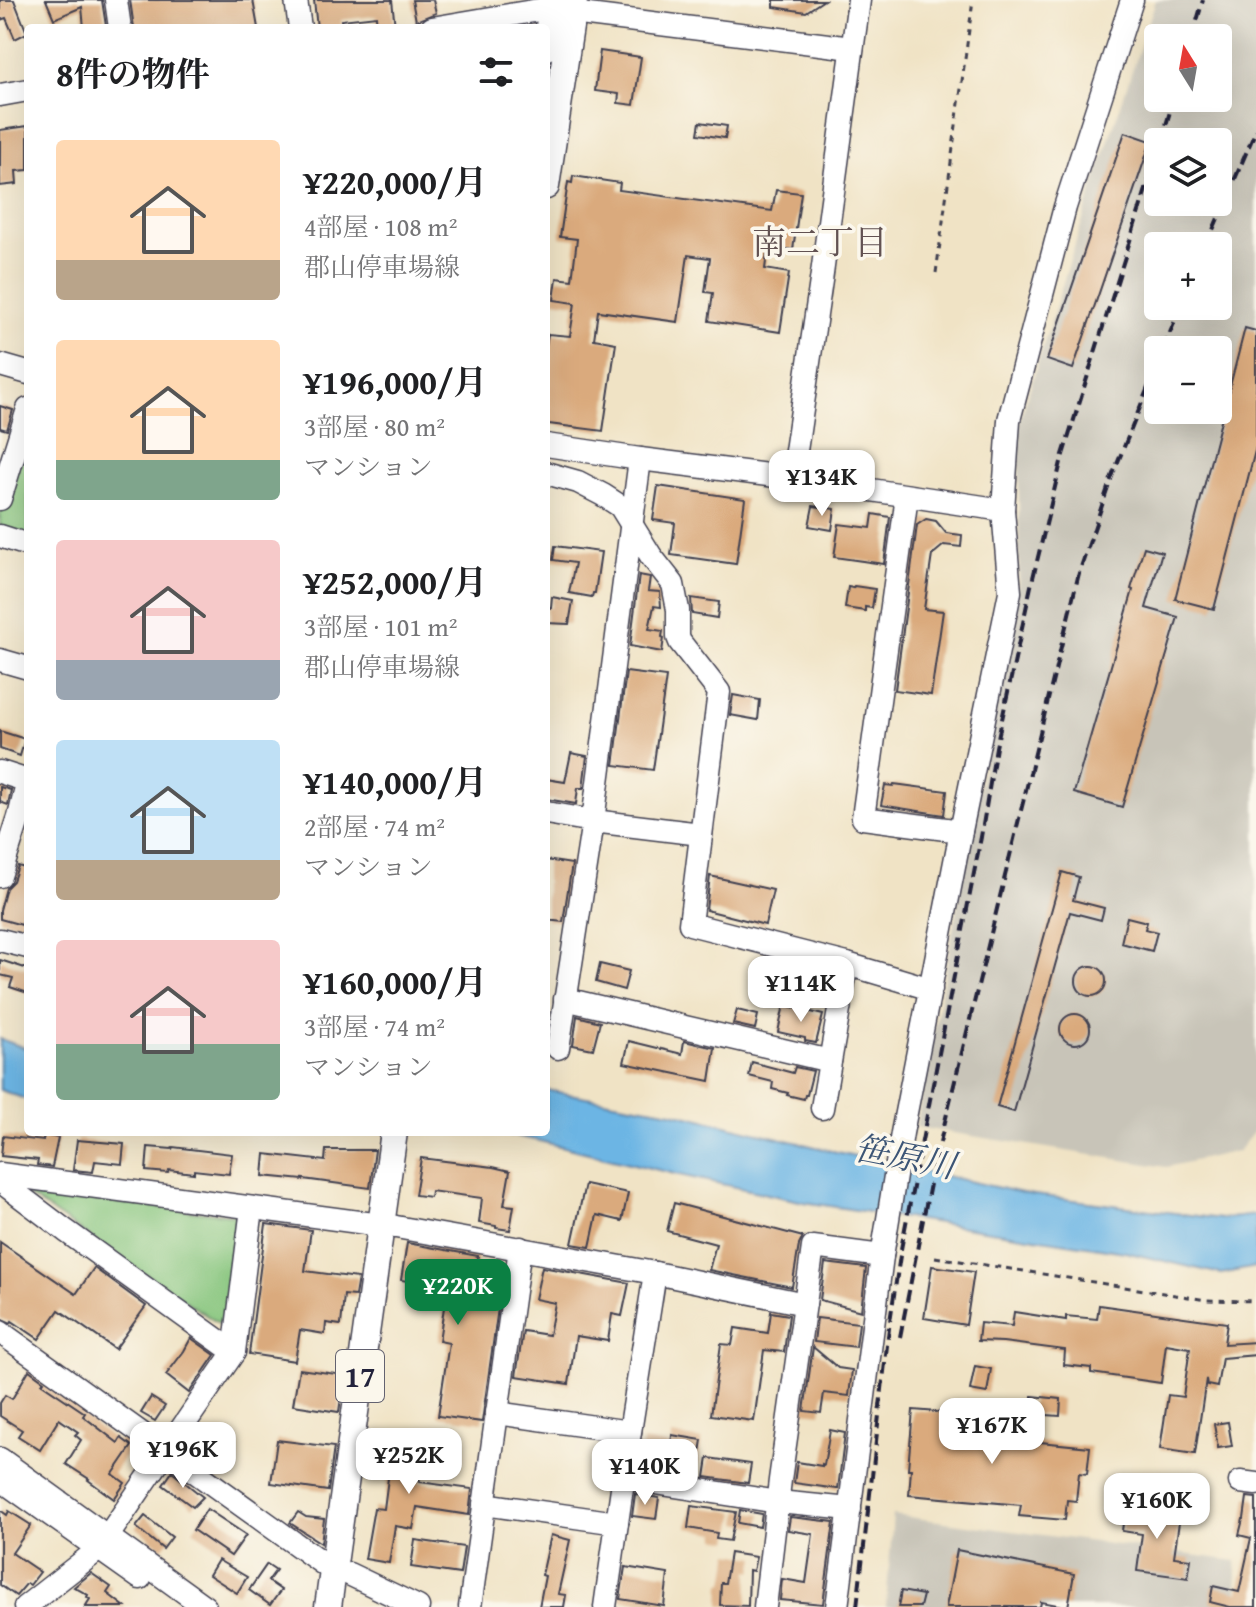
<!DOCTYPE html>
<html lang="ja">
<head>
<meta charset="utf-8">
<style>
	:root { --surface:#fff; --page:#f2f2f2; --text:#202124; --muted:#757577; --accent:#0b8043 }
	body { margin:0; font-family:"Gentium Book Plus","Noto Serif JP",serif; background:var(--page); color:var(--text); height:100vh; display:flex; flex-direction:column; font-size:30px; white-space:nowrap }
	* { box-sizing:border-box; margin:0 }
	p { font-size:26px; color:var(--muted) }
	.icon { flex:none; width:44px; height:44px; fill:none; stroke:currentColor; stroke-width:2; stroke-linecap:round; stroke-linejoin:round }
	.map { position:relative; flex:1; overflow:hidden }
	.side { position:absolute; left:24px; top:24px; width:526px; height:1112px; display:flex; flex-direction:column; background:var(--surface); border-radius:8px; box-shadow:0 8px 32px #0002 }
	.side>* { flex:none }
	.needle { width:52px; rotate:349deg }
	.tools { position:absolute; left:1144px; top:24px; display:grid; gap:16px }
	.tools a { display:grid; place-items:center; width:88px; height:88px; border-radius:8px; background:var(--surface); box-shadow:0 8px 32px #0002; font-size:40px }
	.price { position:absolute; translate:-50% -68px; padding:0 18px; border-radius:16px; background:#fff; color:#222; font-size:26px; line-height:52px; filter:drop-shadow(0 2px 4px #0008) }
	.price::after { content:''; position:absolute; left:50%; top:48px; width:24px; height:18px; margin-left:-12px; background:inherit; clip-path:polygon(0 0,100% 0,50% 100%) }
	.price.current { background:var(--accent); color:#fff }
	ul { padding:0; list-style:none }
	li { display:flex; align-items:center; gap:24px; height:200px; padding:0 32px }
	li span { display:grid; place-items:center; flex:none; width:224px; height:160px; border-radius:8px; color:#555 }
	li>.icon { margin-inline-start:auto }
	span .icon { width:96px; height:96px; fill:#fffc; stroke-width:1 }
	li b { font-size:34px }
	h2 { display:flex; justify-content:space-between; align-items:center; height:96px; padding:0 32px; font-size:34px }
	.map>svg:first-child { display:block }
	.industrial { fill:#c8c4b8; fill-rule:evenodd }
	.green { fill:#86c57d; stroke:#54745c; stroke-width:2 }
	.water { fill:#6cb5e4; stroke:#476c90; stroke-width:2 }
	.building { fill:#daaa7d }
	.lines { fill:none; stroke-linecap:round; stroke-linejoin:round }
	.minor-casing { stroke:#413f50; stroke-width:25 }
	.major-casing { stroke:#413f50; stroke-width:29 }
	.path { stroke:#413f50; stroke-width:3; stroke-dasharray:6 6; stroke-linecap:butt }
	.minor { stroke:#fff; stroke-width:22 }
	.major { stroke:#fff; stroke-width:26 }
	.rail { stroke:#22223b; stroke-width:4; stroke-dasharray:12 6; stroke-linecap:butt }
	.labels { text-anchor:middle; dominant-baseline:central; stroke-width:7; stroke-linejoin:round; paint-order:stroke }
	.shield { fill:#fbf7ec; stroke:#636270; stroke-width:2 }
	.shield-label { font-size:30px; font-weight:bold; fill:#22223b }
	.neighbourhood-label { font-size:34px; fill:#625252; stroke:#fbf7ec }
	.water-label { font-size:34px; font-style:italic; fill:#3c5576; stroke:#fbf7ec }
</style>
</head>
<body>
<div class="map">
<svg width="1256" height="1607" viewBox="0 0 1256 1607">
	<rect width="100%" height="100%" fill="#fbf7ec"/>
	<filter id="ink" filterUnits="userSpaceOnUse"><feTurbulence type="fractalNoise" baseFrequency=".0125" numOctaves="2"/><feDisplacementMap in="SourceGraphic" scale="16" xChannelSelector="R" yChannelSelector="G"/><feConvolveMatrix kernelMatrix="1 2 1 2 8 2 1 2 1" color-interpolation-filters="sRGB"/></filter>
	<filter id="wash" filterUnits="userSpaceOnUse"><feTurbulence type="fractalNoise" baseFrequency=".006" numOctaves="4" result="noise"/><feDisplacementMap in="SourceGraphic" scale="32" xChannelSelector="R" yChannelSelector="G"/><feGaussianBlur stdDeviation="1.8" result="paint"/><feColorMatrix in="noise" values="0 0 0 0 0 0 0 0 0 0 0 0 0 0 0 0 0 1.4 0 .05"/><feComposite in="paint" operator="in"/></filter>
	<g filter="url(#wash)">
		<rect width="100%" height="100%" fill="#f0e3c5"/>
		<g class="industrial">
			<path d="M1156 0H1256V1129L1238 1151 1166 1167 916 1127 1019 578V423L1096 178ZM1158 38H1218V98H1158ZM1158 142H1218V202H1158ZM1158 246H1218V306H1158ZM1158 350H1218V410H1158Z"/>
			<path d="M893 1515 1236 1561 1239 1607H886Z"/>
		</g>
		<g class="green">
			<path d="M28 424V536L0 527V514Z"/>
			<path d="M24 1193 243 1216 224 1327Z"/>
		</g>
		<g class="water">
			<path d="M0 1039 28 1049V1100L0 1090Z"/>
			<path d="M546 1090 672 1112 828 1150 1027 1194 1221 1219 1256 1215V1267L1221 1274 1125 1252 804 1202 675 1174 535 1140 496 1132H546Z"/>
		</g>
		<g id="blocks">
			<g class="building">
				<path d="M0 0H14L27 33 15 39 6 18 0 20Z"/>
				<path d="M46 0H102L106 26 84 28 82 7 54 19Z"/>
				<path d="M130 0H253L258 28H134Z"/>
				<path d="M314 0H392L395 27 377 28 376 16 341 20 342 26 317 28Z"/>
				<path d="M412 0H433L436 13 416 21Z"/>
				<path d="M774 0H824L806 12 774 7Z"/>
				<path d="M600 51 641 57 634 105 618 103 619 94 595 91Z"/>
				<path d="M700 122 727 126 725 138 698 134Z"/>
				<path d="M28 126V170L16 171 17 184 0 186V130Z"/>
				<path d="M1125 132 1151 141 1073 369 1047 360Z"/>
				<path d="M573 176 620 183 619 190 772 211 776 190 801 193 793 250 768 246 765 269 789 273 780 332 709 321 713 293 705 292 710 258 688 255 678 322 598 311 594 339 616 343 603 431 549 424 546 420V345L548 334 570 336 575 303 554 300 557 278 572 280 577 239 560 237 568 182 572 183Z"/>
				<path d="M1245 328 1256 331V447L1214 609 1175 599Z"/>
				<path d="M0 406 13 410 7 430 0 428Z"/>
				<path d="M658 486 745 499 736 564 671 555 675 523 653 520Z"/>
				<path d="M813 506 835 509 832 530 809 526Z"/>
				<path d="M873 514 890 517 884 564 834 557 839 524 871 528Z"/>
				<path d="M926 519 936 521 946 533 962 535 961 547 944 545 932 555 924 609 943 611 931 695 895 690 917 525Z"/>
				<path d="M555 546 601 552 595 593H593L592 597 569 593 575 563 553 560Z"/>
				<path d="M1144 547 1162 552 1146 608 1178 617 1122 807 1074 793 1133 590 1131 589Z"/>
				<path d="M639 575 650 577 648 591 660 592 661 607 654 606 649 629 663 631 662 637 664 638 662 652 630 646Z"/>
				<path d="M854 586 875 589 872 608 865 607V611L845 608 848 587 853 588Z"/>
				<path d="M552 597 573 601 569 624 546 623V607L551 608Z"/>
				<path d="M691 598 719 602 717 618 692 614Z"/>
				<path d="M626 672 666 677 653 770 614 765Z"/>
				<path d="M733 695 760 700 758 720 730 715Z"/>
				<path d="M0 731 25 739 20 756 0 749Z"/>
				<path d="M571 753 587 756 583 788H578L576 804 546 799V779L565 782Z"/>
				<path d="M894 784 947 791 944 815 881 805 885 785 893 786Z"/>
				<path d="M0 787 11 790 8 805 0 802Z"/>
				<path d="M546 860 572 864 563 922 546 920Z"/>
				<path d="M18 866 28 869V906L22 925 0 919V910L6 888 13 881Z"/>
				<path d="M1062 872 1079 877 1073 900 1104 908 1101 920 1070 912 1014 1112 997 1107Z"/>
				<path d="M710 876 773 890 765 925 706 910Z"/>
				<path d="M1127 917 1147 922 1145 929 1157 932 1152 951 1121 943Z"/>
				<path d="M0 960 28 969V993L10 987 13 978 0 975Z"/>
				<path d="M600 964 629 971 624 990 596 982Z"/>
				<circle cx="1091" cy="981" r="15"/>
				<path d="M784 1005 823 1015 816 1043 805 1041V1038L778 1032Z"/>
				<path d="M737 1010 758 1015 755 1029 733 1024Z"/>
				<circle cx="1075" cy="1029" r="15"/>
				<path d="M577 1016 600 1022 593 1049 573 1045Z"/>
				<path d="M629 1041 682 1054 684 1041 715 1048 710 1081 624 1063Z"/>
				<path d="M752 1062 793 1073 795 1067 813 1071 807 1095H805L804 1099 787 1095 788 1093 772 1089 773 1082 749 1076Z"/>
				<path d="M44 1135 58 1138 52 1167 37 1165 38 1160 1 1156 3 1136 43 1141Z"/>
				<path d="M77 1140 124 1144 122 1164 95 1161 93 1172 73 1170Z"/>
				<path d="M148 1147 172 1149 173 1147 232 1154 229 1174 194 1170V1173L169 1170 168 1173 146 1171Z"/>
				<path d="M326 1150H375L370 1188 303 1179V1180L263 1176 265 1154 325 1161Z"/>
				<path d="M421 1158 493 1167 510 1171 504 1205 514 1206 510 1230 496 1228V1226L479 1223 482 1198 431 1191 430 1197 415 1195Z"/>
				<path d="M585 1184 628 1193 622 1221 597 1215 590 1247 572 1244Z"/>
				<path d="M674 1203 803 1237 799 1245 792 1287 709 1270 716 1244 667 1231Z"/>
				<path d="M266 1224 311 1230 305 1271 358 1278 355 1296 344 1295 341 1325 326 1323 325 1334 300 1330 295 1361 249 1354Z"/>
				<path d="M0 1242 76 1294 94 1268 146 1306 115 1349 59 1310 39 1339 12 1321 11 1323 0 1318Z"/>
				<path d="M407 1243 478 1256 471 1297 499 1301 482 1422 438 1416 449 1343 439 1341 447 1287 401 1280Z"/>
				<path d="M825 1263 866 1268 861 1311 820 1300Z"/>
				<path d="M932 1266 974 1272 966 1325 924 1318Z"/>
				<path d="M542 1267 629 1283 622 1316 612 1314 608 1341 576 1336 569 1384 516 1376 523 1331 549 1335 555 1303 535 1299Z"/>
				<path d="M1099 1305 1227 1323 1224 1344 1256 1342V1355L1222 1358 1217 1387 1207 1385 1206 1379 1195 1454 1160 1449 1168 1395 1183 1397 1190 1348 1166 1344 1161 1383 1091 1373V1368L1064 1365 1065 1350 1003 1342 978 1341 980 1323 1012 1326 1014 1312 1066 1320V1316L1097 1319Z"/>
				<path d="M771 1312 789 1315 784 1352 764 1350 754 1421 711 1415 721 1344 732 1345 735 1328 768 1333Z"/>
				<path d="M817 1318 859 1323 856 1347 814 1342Z"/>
				<path d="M191 1338 215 1355 189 1393 166 1375 184 1351Z"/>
				<path d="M813 1347 838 1368 852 1370 849 1396 824 1393 821 1413 804 1411Z"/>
				<path d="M975 1366 991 1369 987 1393 970 1390Z"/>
				<path d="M299 1369 344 1375 339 1412 293 1405Z"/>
				<path d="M29 1370 44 1381 42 1384 85 1413 83 1416 118 1443 121 1438 132 1446 113 1474 125 1483 114 1499 88 1480 89 1479 66 1464 81 1440 75 1435 78 1432 59 1419 40 1450 18 1436 22 1430 0 1416V1403L5 1395 12 1399Z"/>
				<path d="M1032 1396 1061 1399 1060 1416 1031 1414Z"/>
				<path d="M151 1397 165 1406 155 1421 141 1413Z"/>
				<path d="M913 1410 975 1415 974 1427 1021 1432 1020 1440 1090 1447 1087 1474 1079 1473 1076 1501 1067 1500 1065 1520 1019 1516 1021 1505 909 1495 911 1469H908Z"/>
				<path d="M1228 1422 1232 1446 1218 1448 1214 1424Z"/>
				<path d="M830 1430 845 1433 838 1489 794 1483 797 1462 822 1466V1464L824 1465Z"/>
				<path d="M394 1432 425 1436 419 1482 472 1489 469 1515 417 1507 413 1529 395 1526 389 1563 365 1559 374 1508 384 1509Z"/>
				<path d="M672 1435 702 1440 698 1465 649 1456 648 1461 640 1459 643 1441 671 1446Z"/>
				<path d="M277 1440 334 1447 328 1491 271 1483Z"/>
				<path d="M708 1458 751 1464 748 1483 705 1477Z"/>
				<path d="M172 1472 203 1497 193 1507 163 1485Z"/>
				<path d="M635 1494 659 1498 656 1519 632 1516Z"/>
				<path d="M1247 1497 1256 1498V1607H1230L1210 1602 1213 1586 1239 1592 1251 1538 1239 1535 1243 1519H1244Z"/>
				<path d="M1162 1503 1173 1505 1172 1514 1180 1515 1174 1557 1191 1559 1188 1578 1137 1571 1142 1534 1122 1531 1125 1508 1161 1513Z"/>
				<path d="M691 1506 736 1512 730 1541 716 1539 717 1533 688 1528Z"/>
				<path d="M207 1509 246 1535 231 1556 193 1530Z"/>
				<path d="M0 1510 7 1515 9 1511 31 1525 12 1553 40 1572 30 1585 27 1583 16 1596 0 1585Z"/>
				<path d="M740 1510 762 1514 760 1527 738 1523Z"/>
				<path d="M298 1512 306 1517 324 1519 321 1543 290 1523Z"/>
				<path d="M145 1516 172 1537 163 1549 136 1527Z"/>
				<path d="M790 1517 834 1522 823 1604 780 1600 782 1579 806 1583 813 1534 788 1530Z"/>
				<path d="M551 1535 570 1540 558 1594 566 1595 564 1607H539L545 1576 542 1575Z"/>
				<path d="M415 1540 464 1547 460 1574 411 1567Z"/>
				<path d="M957 1550 1074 1574 1068 1607 1041 1602 1040 1607H946Z"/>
				<path d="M730 1553 756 1557 753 1571 749 1570 748 1606 720 1605 721 1583H725Z"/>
				<path d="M218 1560 247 1577 237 1593 209 1575Z"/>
				<path d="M267 1564 276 1570 268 1581 281 1590 270 1605 249 1590Z"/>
				<path d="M625 1567 668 1574 664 1606 620 1599Z"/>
				<path d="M91 1573 111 1587 107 1593 125 1607H85L90 1599 87 1597 88 1595 74 1587Z"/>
				<path d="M901 1591 923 1595 920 1607H898Z"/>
			</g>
		</g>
	</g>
	<g filter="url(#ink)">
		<use href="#blocks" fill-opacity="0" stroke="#413f50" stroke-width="2"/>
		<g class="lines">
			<defs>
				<g id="minor">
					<path d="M116 0 120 28"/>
					<path d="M296 0 300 28"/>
					<path d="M432 28 551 8 572 13 852 48"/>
					<path d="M0 95 28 90"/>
					<path d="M0 365 28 373"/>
					<path d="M546 445 640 459 792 478 1003 510"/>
					<path d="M546 473 578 482 603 495 620 506 651 556 673 584 678 610V637L680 642 719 692 690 924 847 964 931 989"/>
					<path d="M792 478 822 274 859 0"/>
					<path d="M907 496 863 818 961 831"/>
					<path d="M0 499 28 409"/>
					<path d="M0 536 28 545"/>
					<path d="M0 660 28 668"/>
					<path d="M0 772 28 781"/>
					<path d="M546 813 593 821 701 834"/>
					<path d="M0 876 19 817 28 780"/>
					<path d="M0 940 28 947"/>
					<path d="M565 999 830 1061"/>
					<path d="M558 1048 593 821 640 459"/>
					<path d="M822 1108 847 964"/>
					<path d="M0 1174 396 1227 655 1273 805 1304"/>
					<path d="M0 1181 66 1231 234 1352"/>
					<path d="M0 1332 332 1570"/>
					<path d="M497 1413 630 1432"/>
					<path d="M0 1459 205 1607"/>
					<path d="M623 1478 778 1502 850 1509"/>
					<path d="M0 1479 140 1578"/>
					<path d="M1240 1482 1256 1484"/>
					<path d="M484 1504 617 1523"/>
					<path d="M349 1574 418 1607"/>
					<path d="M25 1607 99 1549 234 1352 252 1208"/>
					<path d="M470 1607 520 1248"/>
					<path d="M605 1607 630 1432 655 1273"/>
					<path d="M765 1607 780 1480 813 1247 882 1256"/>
					<path d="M837 1607 882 1256 902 1133 961 831 1010 592 1003 510 1009 420 1065 207 1132 0"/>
				</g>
				<g id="major">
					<path d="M546 47 553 0"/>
					<path d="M546 186 574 0"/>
					<path d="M328 1607 394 1132"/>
				</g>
			</defs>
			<use href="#minor" class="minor-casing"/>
			<use href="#major" class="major-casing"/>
			<g class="path">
				<path d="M936 273 973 0"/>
				<path d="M935 1257 1207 1300 1256 1301"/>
			</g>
			<use href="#minor" class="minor"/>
			<use href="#major" class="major"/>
			<g class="rail">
				<path d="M1192 38 1203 0"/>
				<path d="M1161 142 1174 98"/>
				<path d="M1206 246 1256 130"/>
				<path d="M1163 350 1181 306"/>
				<path d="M900 1337 931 1179 1079 573 1111 479 1158 363"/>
				<path d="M857 1607 889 1328 901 1249 981 837 996 747 1031 586 1062 458 1158 151"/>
			</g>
		</g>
	</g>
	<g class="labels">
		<rect class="shield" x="336" y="1350" width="48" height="52" rx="6"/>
		<g class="shield-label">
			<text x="360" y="1376">17</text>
		</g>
		<g class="neighbourhood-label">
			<text x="820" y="241">南二丁目</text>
		</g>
		<g class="water-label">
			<text transform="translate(905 1156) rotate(11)">笹原川</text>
		</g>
	</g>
</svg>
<div class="tools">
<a><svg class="needle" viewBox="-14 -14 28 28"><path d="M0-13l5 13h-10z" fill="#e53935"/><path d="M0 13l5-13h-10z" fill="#757577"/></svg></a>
<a><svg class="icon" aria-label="layers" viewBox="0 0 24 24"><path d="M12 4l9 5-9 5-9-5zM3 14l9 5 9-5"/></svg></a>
<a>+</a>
<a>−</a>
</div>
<b class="price" style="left:822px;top:518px">¥134K</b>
<b class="price" style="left:801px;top:1024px">¥114K</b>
<b class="price current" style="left:458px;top:1327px">¥220K</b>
<b class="price" style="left:992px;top:1466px">¥167K</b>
<b class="price" style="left:183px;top:1490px">¥196K</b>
<b class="price" style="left:409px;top:1496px">¥252K</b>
<b class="price" style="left:645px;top:1507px">¥140K</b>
<b class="price" style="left:1157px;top:1541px">¥160K</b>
<section class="side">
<h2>8件の物件<svg class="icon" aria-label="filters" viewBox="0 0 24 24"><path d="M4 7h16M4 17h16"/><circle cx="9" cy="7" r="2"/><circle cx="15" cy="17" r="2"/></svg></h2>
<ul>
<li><span style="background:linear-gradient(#ffd9b3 75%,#b9a48a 0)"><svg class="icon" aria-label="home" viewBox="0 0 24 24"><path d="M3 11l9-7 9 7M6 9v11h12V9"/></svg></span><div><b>¥220,000/月</b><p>4部屋 · 108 m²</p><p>郡山停車場線</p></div></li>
<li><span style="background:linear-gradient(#ffd9b3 75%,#7fa58c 0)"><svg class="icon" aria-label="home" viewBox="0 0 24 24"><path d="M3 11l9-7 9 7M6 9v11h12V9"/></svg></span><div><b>¥196,000/月</b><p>3部屋 · 80 m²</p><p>マンション</p></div></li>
<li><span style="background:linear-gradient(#f6c9c9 75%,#9aa5b1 0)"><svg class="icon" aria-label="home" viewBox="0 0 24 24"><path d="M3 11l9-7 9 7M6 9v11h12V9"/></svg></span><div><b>¥252,000/月</b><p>3部屋 · 101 m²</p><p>郡山停車場線</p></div></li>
<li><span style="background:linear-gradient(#bfe0f5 75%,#b9a48a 0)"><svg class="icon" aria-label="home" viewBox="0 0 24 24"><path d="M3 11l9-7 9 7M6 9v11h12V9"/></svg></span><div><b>¥140,000/月</b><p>2部屋 · 74 m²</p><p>マンション</p></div></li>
<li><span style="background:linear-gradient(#f6c9c9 65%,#7fa58c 0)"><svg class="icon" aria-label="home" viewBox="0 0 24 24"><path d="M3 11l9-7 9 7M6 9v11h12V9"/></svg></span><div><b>¥160,000/月</b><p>3部屋 · 74 m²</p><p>マンション</p></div></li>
</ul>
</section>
</div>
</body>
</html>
